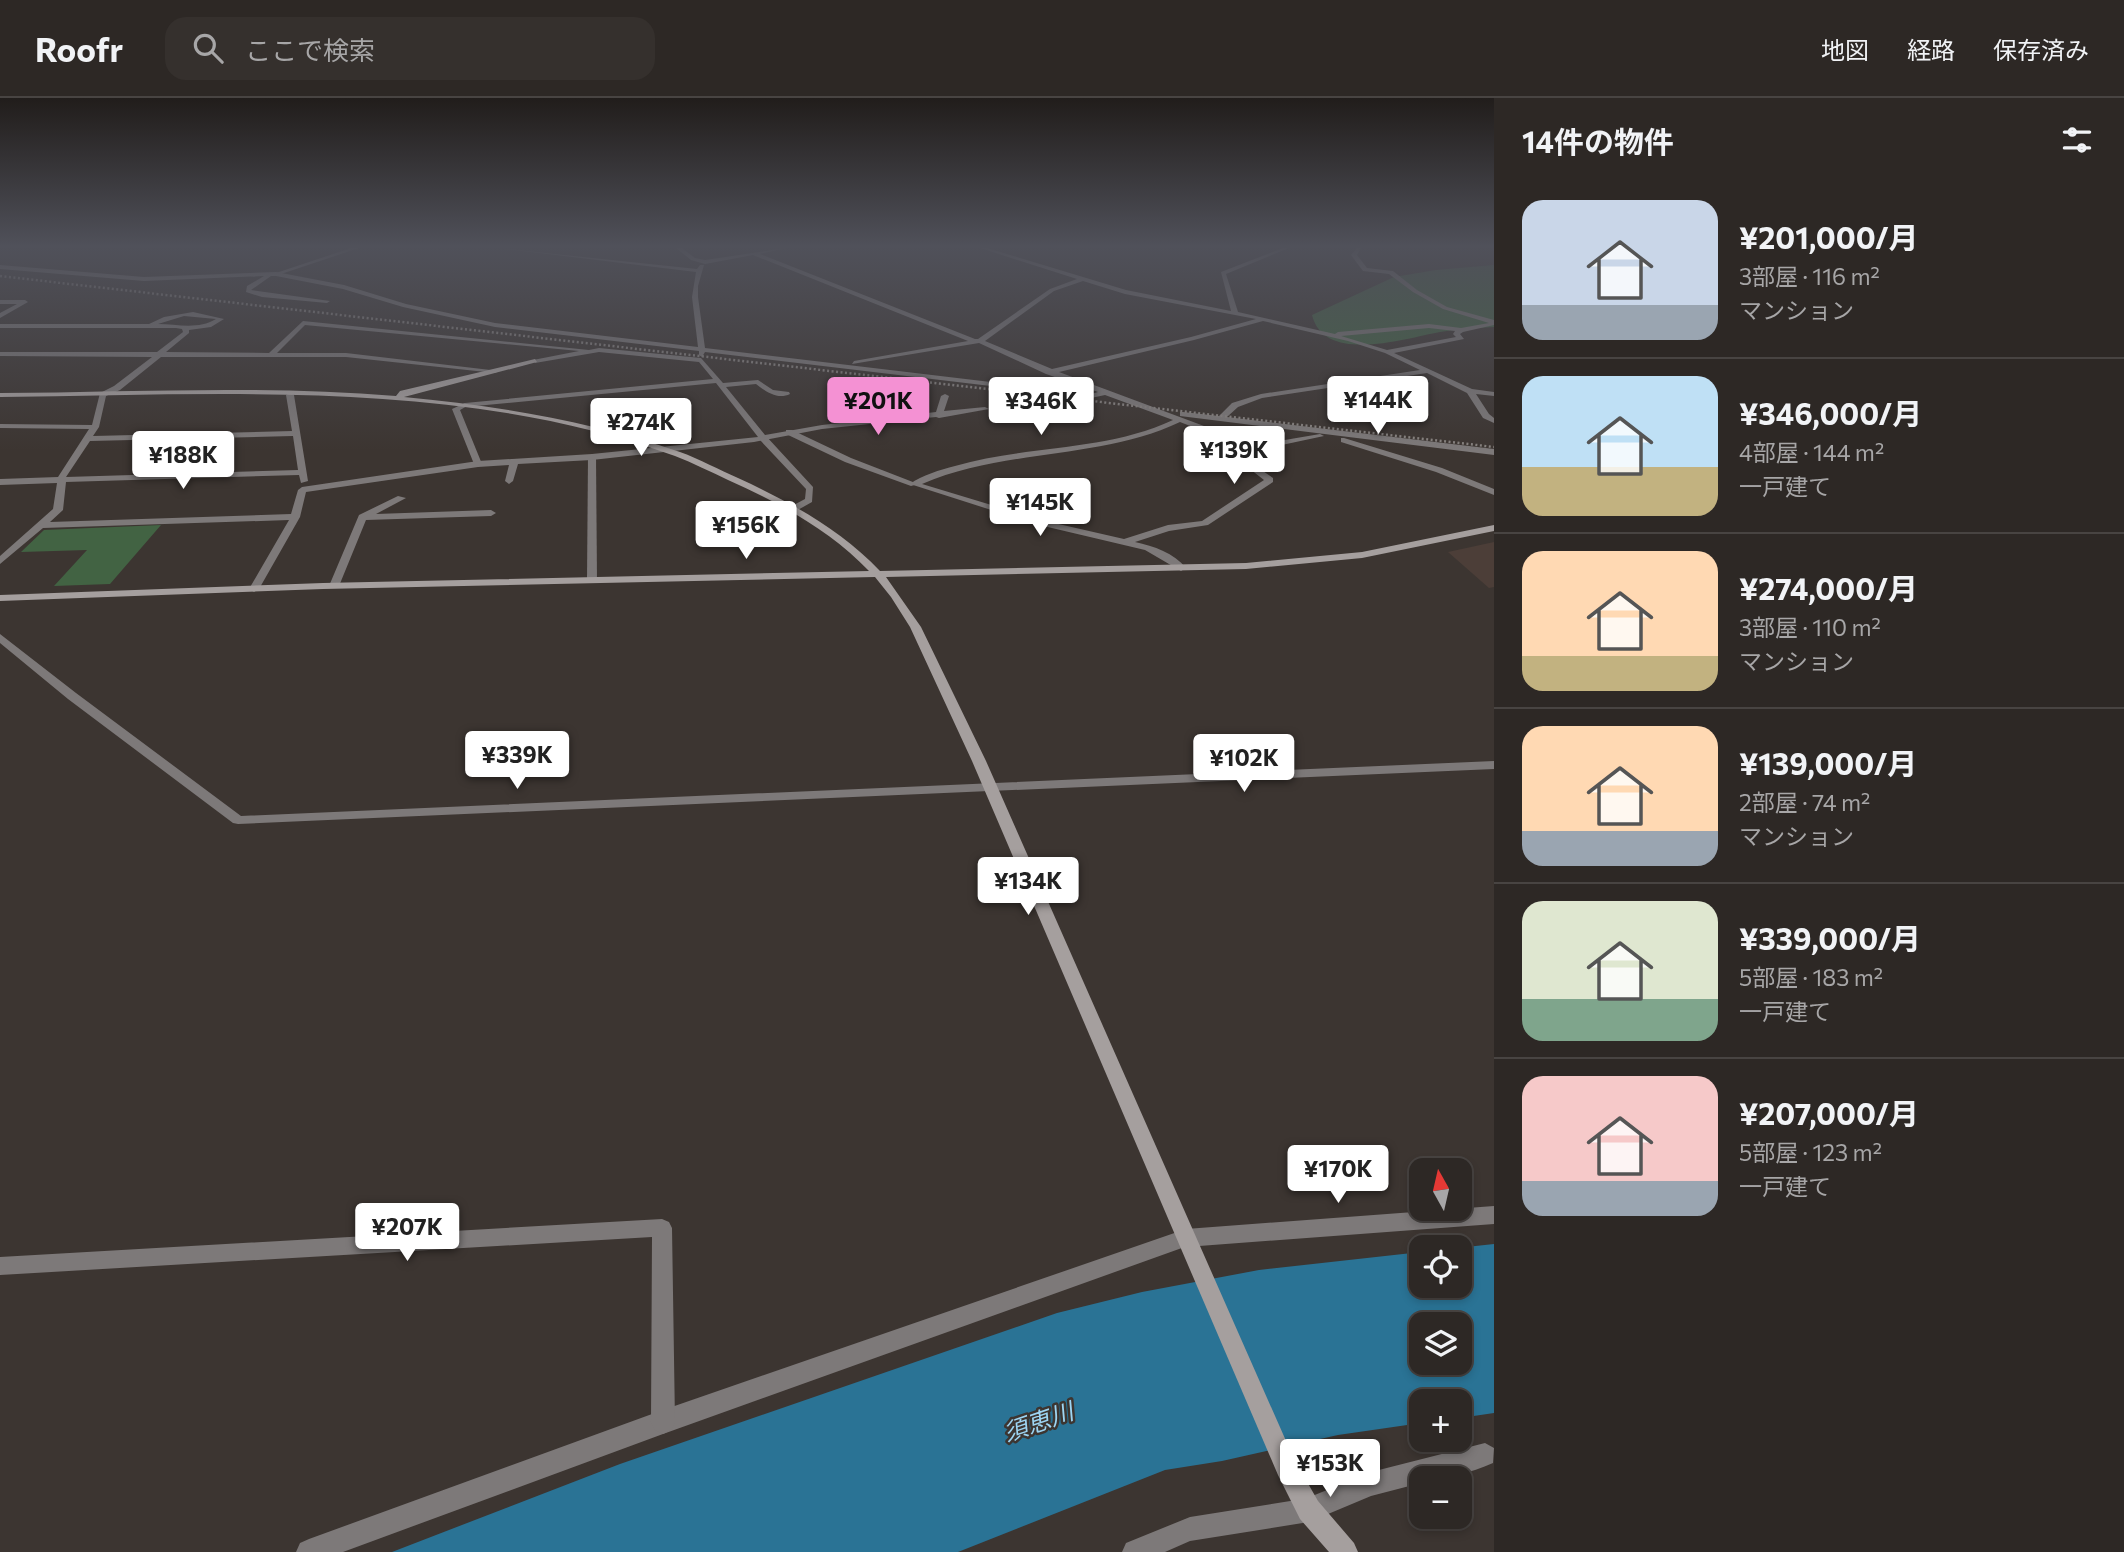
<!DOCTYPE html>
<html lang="ja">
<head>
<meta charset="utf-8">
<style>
	:root { --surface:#2d2825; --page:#35302d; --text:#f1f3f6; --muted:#a7a6a7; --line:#484442; --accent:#f491d3 }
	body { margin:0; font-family:Commissioner,"Noto Sans JP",sans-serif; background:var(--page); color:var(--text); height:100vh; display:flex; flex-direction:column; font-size:26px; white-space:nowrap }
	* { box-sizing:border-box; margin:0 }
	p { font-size:23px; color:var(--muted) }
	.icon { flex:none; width:38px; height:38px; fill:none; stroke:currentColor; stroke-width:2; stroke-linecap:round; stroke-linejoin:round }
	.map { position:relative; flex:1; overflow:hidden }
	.sheet { display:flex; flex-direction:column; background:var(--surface); width:630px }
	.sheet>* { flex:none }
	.needle { width:46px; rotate:352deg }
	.fabs { position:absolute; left:1409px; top:1060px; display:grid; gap:14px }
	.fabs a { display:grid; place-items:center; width:63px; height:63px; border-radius:14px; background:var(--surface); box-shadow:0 4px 10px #0003,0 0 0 2px var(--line); font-size:35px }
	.price { position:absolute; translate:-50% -60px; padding:0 16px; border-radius:7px; background:#fff; color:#222; font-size:23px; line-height:46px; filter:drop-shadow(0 2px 4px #0008) }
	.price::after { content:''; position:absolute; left:50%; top:42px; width:21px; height:16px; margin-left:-10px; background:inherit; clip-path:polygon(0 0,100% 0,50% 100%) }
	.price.active { background:var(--accent); color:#111 }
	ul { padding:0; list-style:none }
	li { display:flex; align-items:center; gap:21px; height:175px; padding:0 28px }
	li+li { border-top:2px solid var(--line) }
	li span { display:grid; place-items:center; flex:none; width:196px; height:140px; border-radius:21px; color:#555 }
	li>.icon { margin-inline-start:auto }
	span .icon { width:84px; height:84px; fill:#fffc; stroke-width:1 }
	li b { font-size:30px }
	h2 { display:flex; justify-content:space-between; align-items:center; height:84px; padding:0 28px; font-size:30px }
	header { display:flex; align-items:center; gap:42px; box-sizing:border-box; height:98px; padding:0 35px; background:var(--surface); border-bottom:2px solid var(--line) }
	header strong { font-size:33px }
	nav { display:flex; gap:38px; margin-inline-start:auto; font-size:24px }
	.search { width:490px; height:63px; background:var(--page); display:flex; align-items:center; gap:18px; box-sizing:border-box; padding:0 24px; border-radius:21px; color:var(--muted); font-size:26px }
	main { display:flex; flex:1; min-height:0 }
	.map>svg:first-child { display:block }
	.built { fill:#4c3e38 }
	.green { fill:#426343 }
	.water { fill:#2a7395; fill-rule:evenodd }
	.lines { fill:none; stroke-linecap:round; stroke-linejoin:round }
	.lane { fill:#7d7979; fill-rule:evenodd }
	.street { fill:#7d7979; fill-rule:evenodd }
	.secondary { fill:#a59f9e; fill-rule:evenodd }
	.rail { stroke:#87827f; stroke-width:2.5; stroke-dasharray:2 2.5; stroke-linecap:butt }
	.labels { text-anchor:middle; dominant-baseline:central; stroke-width:5; stroke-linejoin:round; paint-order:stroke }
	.near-water-label { font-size:24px; font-style:italic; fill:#9dd5f3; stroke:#3c3531 }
</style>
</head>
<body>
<header>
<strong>Roofr</strong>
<div class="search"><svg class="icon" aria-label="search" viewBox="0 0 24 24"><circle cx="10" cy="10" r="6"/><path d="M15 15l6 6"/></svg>ここで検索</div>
<nav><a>地図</a><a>経路</a><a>保存済み</a></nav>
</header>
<main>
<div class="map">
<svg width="1494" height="1454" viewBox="0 0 1494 1454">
	<rect width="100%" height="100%" fill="#3c3531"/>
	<path class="built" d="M1494 444V489L1489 490 1448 454Z"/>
	<g class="green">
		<path d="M1494 167V229C1476 230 1458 231 1440 234 1407 240 1324 267 1312 217L1394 179 1436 172Z"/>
		<path d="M161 427 110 486 54 488 87 452 21 454 44 432Z"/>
	</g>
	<path class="water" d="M1494 1146V1315L1460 1320V1304H1421V1325L1338 1337 1222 1363 1165 1372 958 1454H392L620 1366 1057 1215 1142 1194 1259 1172 1421 1154V1188H1460V1150H1457ZM1421 1227H1460V1265H1421Z"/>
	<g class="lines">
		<g class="lane">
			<path d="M351 150H359L278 177 273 176Z"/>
			<path d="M465 305 469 307 460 312 482 366 478 369 474 366 452 311Z"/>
			<path d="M786 332H792L851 360 918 386 911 388 845 364 786 336Z"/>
			<path d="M760 338H766L813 389 812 404 796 413H790V409L805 401 806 391 760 342Z"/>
			<path d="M592 356 596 359 597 482 592 485 587 482 588 359Z"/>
			<path d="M398 398 406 400 376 416 491 412 496 415 491 418 366 422 339 488 338 490H330L329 488 359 417Z"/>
			<path d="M1186 1131 1193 1134 1196 1140 1193 1146 663 1336 343 1454H296L300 1445 309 1441 663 1312Z"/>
			<path d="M1485 1345 1494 1350 1493 1365C1471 1375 1445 1381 1421 1381V1385L1371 1398 1309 1424 1300 1421 1297 1412 1300 1403 1371 1374Z"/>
		</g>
		<g class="street">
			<path d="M498 150 697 171 700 167H704L698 188V199L705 250 1091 296 1098 294 1046 276 979 245 852 266 854 263 968 243 753 157 705 166 691 162 676 150H682L695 160 705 162 786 150 760 156 975 241H978L1050 191 1077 181 980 150H987L1126 192 1231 213 1221 174 1283 150H1289L1226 176 1238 214 1335 236 1338 234 1429 226 1461 230 1489 225 1443 211 1413 194 1389 176 1363 173 1351 157 1357 150H1361L1357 157 1367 170 1393 173 1417 192 1447 209 1494 222V227L1463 234 1460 236 1464 241 1394 255 1472 291 1494 294V298L1476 296 1489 316 1494 320V325L1483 320 1467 295 1427 275 1262 300 1238 309 1227 319 1494 351V357L1180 318V314H1183L1219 318 1232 305 1261 296 1420 272 1385 255 1348 243 1263 223 1194 242 1059 274 1255 347 1320 336 1324 338 1263 351V354L1250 364 1273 380V384L1208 427 1169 433 1135 444C1154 448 1174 455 1186 470L1181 473 1145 452 1035 426 910 386C922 377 940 372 955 368 1025 347 1105 354 1173 322L1105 297 1091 300 705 254 702 259 699 257V253L495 229 403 209 343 191 276 178H271L251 192 330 203 327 205 262 199 246 194 247 188 264 178 144 183 0 171V167L144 179 276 174 344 187 406 206 495 225 698 249 692 199 696 174ZM1083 183 1125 196 1256 221 1191 239 1052 271 985 243 1054 193ZM1429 230 1455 233 1453 236 1456 239 1387 252 1341 238ZM1180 324 1254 353 1241 364 1264 382 1202 423 1168 427 1124 441 1041 422 922 386C1006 350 1100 362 1180 324Z"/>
			<path d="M0 202H25L28 204 0 220V215L17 206H0Z"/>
			<path d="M193 214 224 221 211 229 189 232V235L166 254 269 255 303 223 589 252 599 250 701 260 723 285 758 282 773 292 789 294 790 296C778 302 766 294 756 286L726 289 765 337 822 327 936 314 941 298 945 296 949 298 944 313 985 309 989 311 939 320 936 319 822 331 754 344 592 362 518 366 513 383 509 386 505 383 509 367 478 369 306 394 300 419 259 491 254 494 249 491 289 422 43 430 0 466V458L53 411 57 385 0 387V381L58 379 89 331 0 330V326L92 327 100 295 114 288 152 259 0 258V254H157L183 234 182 231 176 230H0V226H149L164 219ZM184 218 216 221C198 232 177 226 158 226ZM305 227 579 253 533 262 535 265 599 254 699 264 713 281 465 305 461 307 465 309 716 285 758 339 592 356 478 363 302 389 298 392 291 416 50 424 63 412 66 384 299 377 301 385 308 383 294 297 290 295 286 297 292 333 93 338 99 329 106 298 120 292 161 259H346L495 275 499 273 346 255H277ZM293 338 298 372 66 379 90 343Z"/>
			<path d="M1344 340 1442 370 1494 391V397L1436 374 1341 344V340Z"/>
			<path d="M0 536 76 595 241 718 1494 663V671L238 726 233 725 68 601 0 545Z"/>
			<path d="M1494 1108V1126L1186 1149 1179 1146 1176 1140 1179 1134 1186 1131Z"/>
			<path d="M662 1121 669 1124 672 1130 675 1324 671 1332 663 1336 655 1332 651 1324 652 1139 0 1177V1159Z"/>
			<path d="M1309 1400 1318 1403 1321 1412 1318 1421 1309 1424 1190 1443 1165 1454H1122L1126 1445 1190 1419Z"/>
		</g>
		<path class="secondary" d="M535 261 537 264 404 299C498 308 590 323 680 354 700 361 719 372 738 380 790 404 840 431 880 473L1246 465 1362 454 1494 427V433L1362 460 1246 471 886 479 921 529 986 663 1294 1361 1318 1403 1354 1445 1358 1454H1329L1300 1421 1278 1377 972 663 910 529 891 499 875 479 323 491 0 503V497L323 485 869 473C830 432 779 405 728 382 711 374 693 365 675 358 461 280 224 297 0 299V295C132 294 265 287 396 298L400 293Z"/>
		<path class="rail" d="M0 178 1494 349"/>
	</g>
	<linearGradient id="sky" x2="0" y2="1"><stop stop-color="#211d1b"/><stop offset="0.42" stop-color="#50515a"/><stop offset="1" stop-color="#50515a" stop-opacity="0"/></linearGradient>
	<rect width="1494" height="353" fill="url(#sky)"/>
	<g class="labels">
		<g class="near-water-label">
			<text transform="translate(1038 1323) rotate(-19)">須恵川</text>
		</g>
	</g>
</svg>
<div class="fabs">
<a><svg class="needle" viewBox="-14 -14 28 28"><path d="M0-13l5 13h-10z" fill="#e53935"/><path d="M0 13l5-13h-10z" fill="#a7a6a7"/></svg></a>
<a><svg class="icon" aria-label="locate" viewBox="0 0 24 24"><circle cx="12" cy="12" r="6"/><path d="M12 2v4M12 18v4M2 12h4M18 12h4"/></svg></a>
<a><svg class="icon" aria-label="layers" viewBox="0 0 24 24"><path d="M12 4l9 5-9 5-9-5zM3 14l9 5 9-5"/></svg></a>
<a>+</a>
<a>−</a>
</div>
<b class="price" style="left:1378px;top:338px">¥144K</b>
<b class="price active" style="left:878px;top:339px">¥201K</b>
<b class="price" style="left:1041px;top:339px">¥346K</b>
<b class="price" style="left:641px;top:360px">¥274K</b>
<b class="price" style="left:1234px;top:388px">¥139K</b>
<b class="price" style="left:183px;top:393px">¥188K</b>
<b class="price" style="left:1040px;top:440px">¥145K</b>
<b class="price" style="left:746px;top:463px">¥156K</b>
<b class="price" style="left:517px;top:693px">¥339K</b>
<b class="price" style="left:1244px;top:696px">¥102K</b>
<b class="price" style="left:1028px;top:819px">¥134K</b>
<b class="price" style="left:1338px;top:1107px">¥170K</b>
<b class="price" style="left:407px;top:1165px">¥207K</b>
<b class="price" style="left:1330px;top:1401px">¥153K</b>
</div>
<section class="sheet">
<h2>14件の物件<svg class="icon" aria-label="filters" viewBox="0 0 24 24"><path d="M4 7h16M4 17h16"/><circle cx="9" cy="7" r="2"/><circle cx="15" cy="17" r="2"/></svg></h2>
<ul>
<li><span style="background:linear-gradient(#c9d6e8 75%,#9aa5b1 0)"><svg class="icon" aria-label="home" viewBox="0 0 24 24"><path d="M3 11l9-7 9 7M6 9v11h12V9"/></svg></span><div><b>¥201,000/月</b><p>3部屋 · 116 m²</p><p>マンション</p></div></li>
<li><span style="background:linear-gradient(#bfe0f5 65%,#c2b280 0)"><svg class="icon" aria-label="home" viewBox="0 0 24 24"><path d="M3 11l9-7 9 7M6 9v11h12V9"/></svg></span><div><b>¥346,000/月</b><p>4部屋 · 144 m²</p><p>一戸建て</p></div></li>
<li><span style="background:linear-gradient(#ffd9b3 75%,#c2b280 0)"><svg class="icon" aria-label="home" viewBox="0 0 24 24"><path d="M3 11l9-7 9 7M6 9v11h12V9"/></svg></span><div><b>¥274,000/月</b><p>3部屋 · 110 m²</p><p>マンション</p></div></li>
<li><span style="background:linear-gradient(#ffd9b3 75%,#9aa5b1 0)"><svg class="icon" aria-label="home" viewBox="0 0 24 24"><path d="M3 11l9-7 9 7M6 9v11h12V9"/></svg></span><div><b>¥139,000/月</b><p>2部屋 · 74 m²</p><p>マンション</p></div></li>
<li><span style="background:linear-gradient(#dfe7d0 70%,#7fa58c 0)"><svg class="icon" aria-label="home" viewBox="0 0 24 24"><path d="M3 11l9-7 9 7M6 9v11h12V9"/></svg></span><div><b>¥339,000/月</b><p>5部屋 · 183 m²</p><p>一戸建て</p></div></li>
<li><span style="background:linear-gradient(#f6c9c9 75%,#9aa5b1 0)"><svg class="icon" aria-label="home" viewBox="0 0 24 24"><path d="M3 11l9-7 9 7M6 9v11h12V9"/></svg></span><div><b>¥207,000/月</b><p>5部屋 · 123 m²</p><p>一戸建て</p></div></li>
</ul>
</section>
</main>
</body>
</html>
